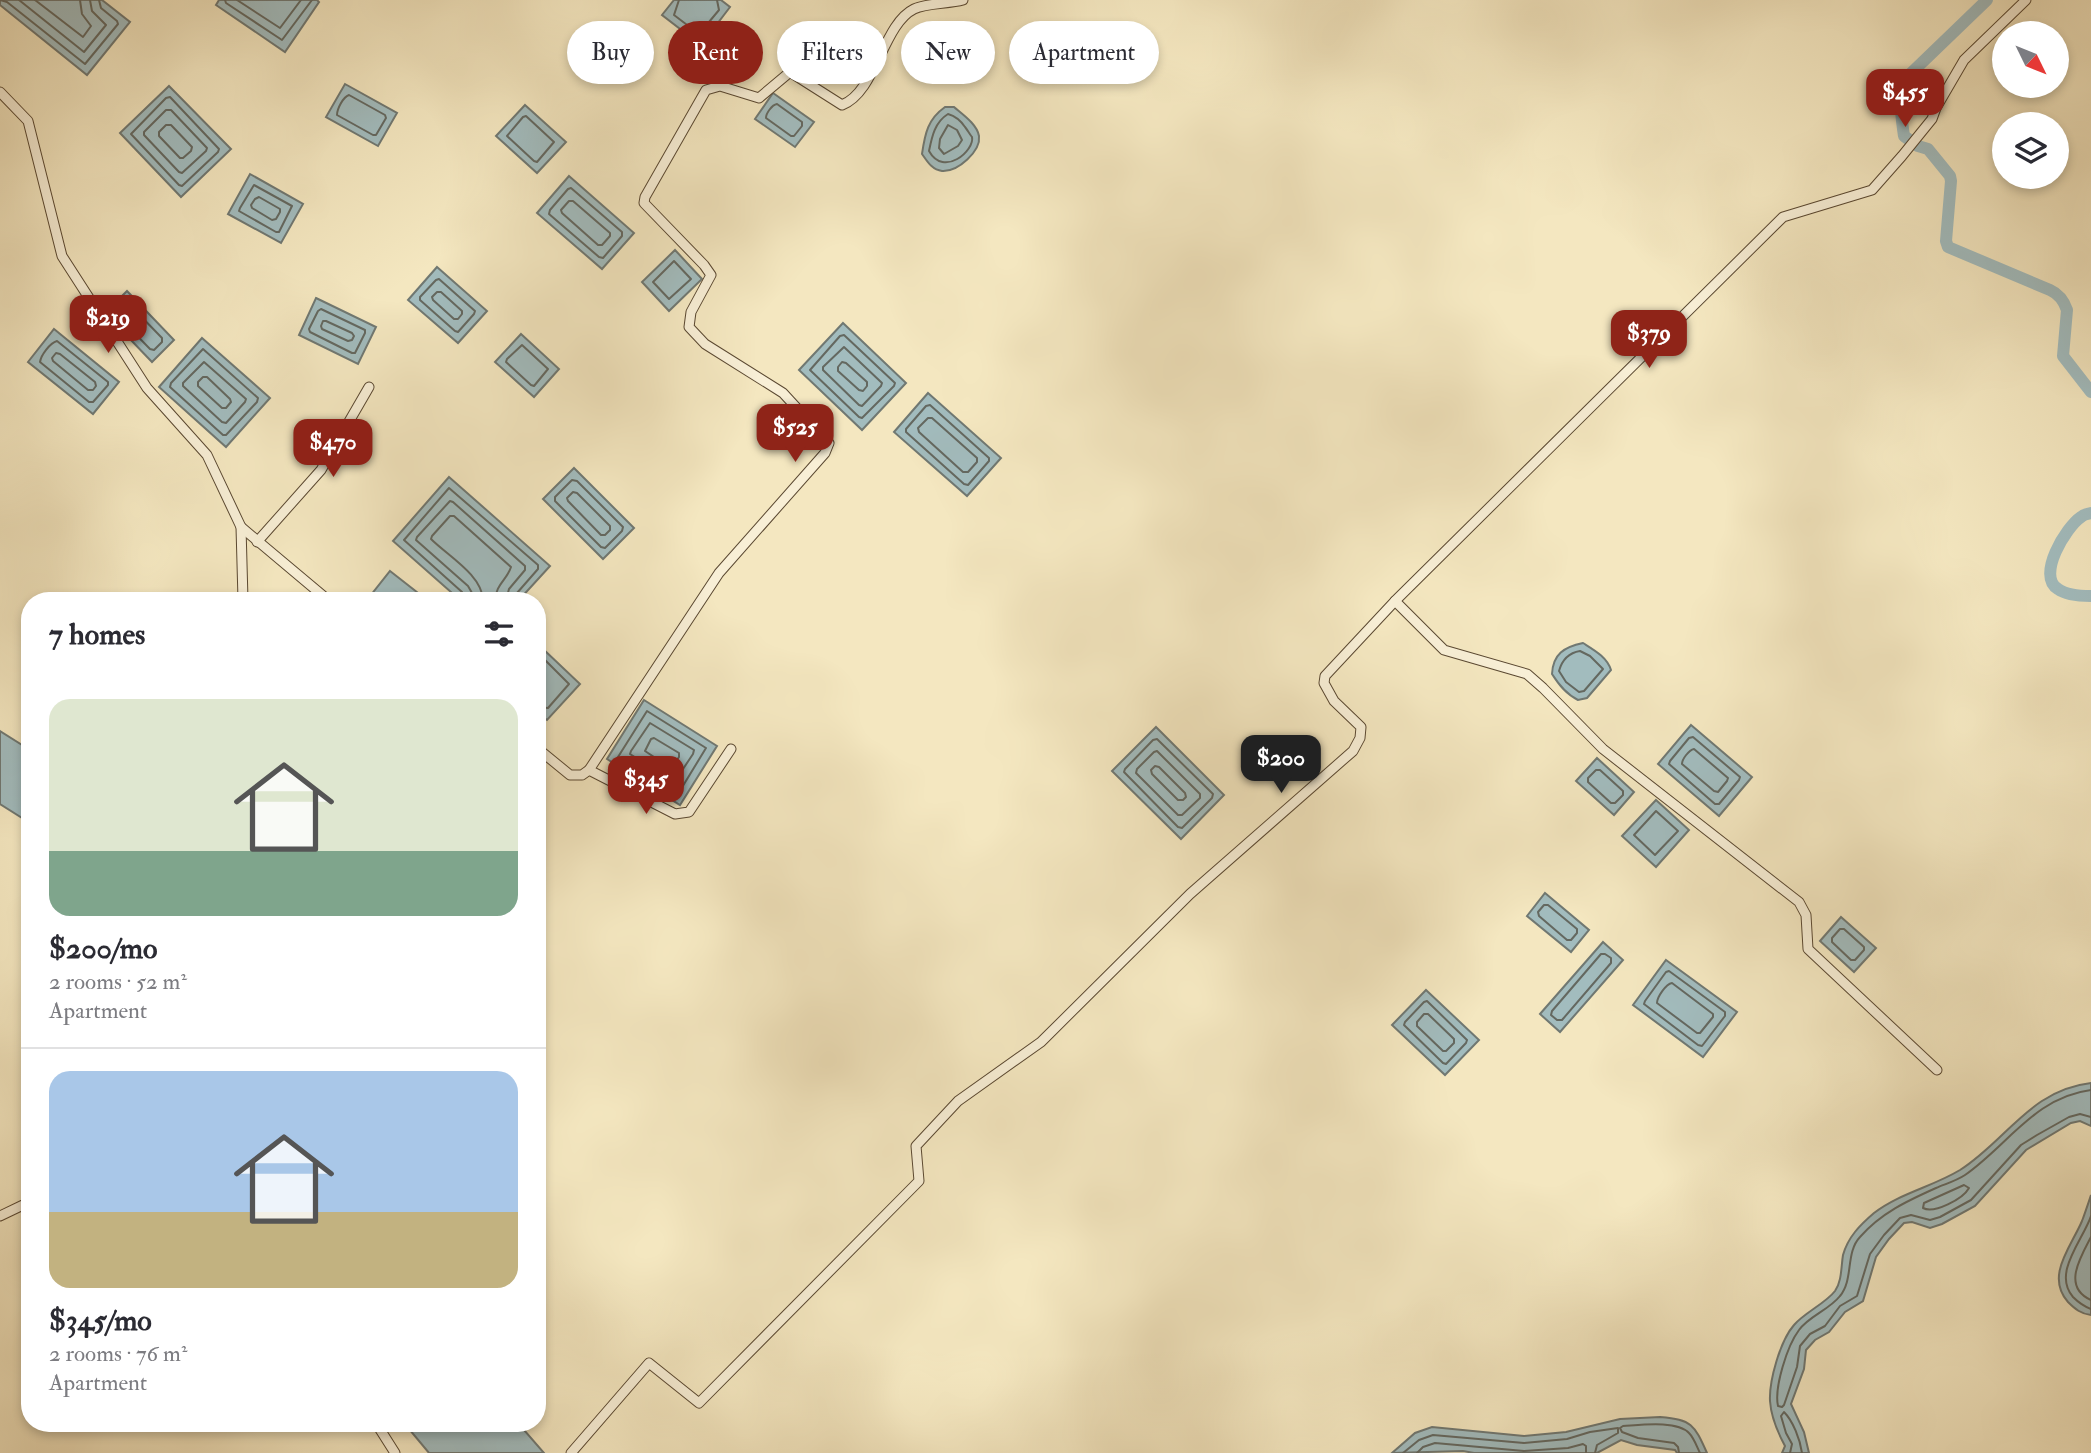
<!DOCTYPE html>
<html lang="en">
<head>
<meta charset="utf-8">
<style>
	:root { --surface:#fff; --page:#f7f7f7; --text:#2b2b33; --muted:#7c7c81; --line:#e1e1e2; --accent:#8f2418 }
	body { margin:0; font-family:"IM FELL Double Pica",serif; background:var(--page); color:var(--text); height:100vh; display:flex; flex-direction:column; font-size:26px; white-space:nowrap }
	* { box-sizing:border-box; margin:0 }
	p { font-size:23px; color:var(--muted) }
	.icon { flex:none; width:38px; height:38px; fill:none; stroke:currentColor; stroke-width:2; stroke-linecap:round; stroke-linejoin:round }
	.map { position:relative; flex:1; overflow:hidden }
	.drawer { position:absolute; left:21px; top:592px; width:525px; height:840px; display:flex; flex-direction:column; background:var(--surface); border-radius:28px; box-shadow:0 4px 10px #0003 }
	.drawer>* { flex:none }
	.hud { position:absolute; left:567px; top:21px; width:665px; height:63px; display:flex; gap:14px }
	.needle { width:46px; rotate:133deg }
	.fabs { position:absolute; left:1992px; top:21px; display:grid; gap:14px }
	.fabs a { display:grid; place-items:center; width:77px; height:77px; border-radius:50%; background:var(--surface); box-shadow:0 4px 10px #0003; font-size:35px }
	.price { position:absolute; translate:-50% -60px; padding:0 16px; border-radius:14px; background:var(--accent); color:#fff; font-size:23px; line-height:46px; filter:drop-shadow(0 2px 4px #0008) }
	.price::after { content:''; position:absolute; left:50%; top:42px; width:21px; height:16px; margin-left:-10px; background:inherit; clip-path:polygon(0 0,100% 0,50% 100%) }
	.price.on { background:#222; color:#fff }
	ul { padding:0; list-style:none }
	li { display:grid; align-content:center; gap:14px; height:371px; padding:0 28px }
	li+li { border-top:2px solid var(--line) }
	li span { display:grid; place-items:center; height:217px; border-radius:21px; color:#555 }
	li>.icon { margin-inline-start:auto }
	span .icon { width:126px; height:126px; fill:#fffc; stroke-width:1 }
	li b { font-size:30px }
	h2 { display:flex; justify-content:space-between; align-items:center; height:84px; padding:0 28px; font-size:30px }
	.chip { padding:0 24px; border-radius:32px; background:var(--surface); box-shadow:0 4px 10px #0003; font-size:24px; line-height:63px }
	.chip.on { background:var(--accent); color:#fff }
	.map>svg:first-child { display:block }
	.water { fill:#a2bcbe; stroke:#707872; stroke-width:2 }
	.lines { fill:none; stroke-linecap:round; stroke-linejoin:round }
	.shore { stroke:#646860; stroke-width:2 }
	.canal { stroke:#a2bcbe; stroke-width:12 }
	.minor-casing { stroke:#5a4831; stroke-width:11 }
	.minor { stroke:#f8efd6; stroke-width:9 }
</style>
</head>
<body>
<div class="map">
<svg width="2091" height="1453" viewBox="0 0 2091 1453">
	<rect width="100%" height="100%" fill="#f4e7c0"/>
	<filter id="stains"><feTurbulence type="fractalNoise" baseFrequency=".00286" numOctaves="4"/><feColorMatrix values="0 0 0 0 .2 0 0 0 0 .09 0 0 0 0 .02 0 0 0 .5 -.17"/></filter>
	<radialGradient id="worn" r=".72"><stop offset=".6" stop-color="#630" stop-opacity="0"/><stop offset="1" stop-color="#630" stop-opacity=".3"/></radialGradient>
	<g class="water">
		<path d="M0 0H102L130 22 87 75 0 5Z"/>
		<path d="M219 0H317L319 2 285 52 216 5Z"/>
		<path d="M674 0H721L730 7 701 45 662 15Z"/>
		<path d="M345 84 397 113 378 146 326 117Z"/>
		<path d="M169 86 231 149 181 197 120 133Z"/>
		<path d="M773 93 814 122 795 147 755 119Z"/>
		<path d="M525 105 566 142 537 173 496 136Z"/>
		<path d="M945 107H954C962 114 977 124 979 136 981 151 958 172 942 171 932 170 927 161 922 154 925 133 928 119 945 107Z"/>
		<path d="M250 174 303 204 281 243 228 214Z"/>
		<path d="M569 176 634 233 602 269 537 213Z"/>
		<path d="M675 250 702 279 669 311 642 282Z"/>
		<path d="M437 267 487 311 458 343 408 300Z"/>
		<path d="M127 291 174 340 152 362 105 313Z"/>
		<path d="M316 298 376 327 358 364 299 335Z"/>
		<path d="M843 323 906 383 862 430 799 370Z"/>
		<path d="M54 329 119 382 93 414 28 362Z"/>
		<path d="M521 334 559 369 534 397 495 362Z"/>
		<path d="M202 338 270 398 226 447 159 387Z"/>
		<path d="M928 393 1001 458 967 496 894 432Z"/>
		<path d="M574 468 634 528 603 559 543 499Z"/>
		<path d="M449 477 550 566 519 600H460L393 541Z"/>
		<path d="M390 571 427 600H367Z"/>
		<path d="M1583 643C1594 650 1607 657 1611 670L1587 698 1578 700C1566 694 1559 685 1552 674 1553 654 1564 647 1583 643Z"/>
		<path d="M542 648 580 684 547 720 537 712V653Z"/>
		<path d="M644 700 717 746 680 805 607 759Z"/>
		<path d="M1691 725 1752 777 1719 816 1658 764Z"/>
		<path d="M1156 727 1224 795 1181 839 1112 771Z"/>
		<path d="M0 731 30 750V823L0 804Z"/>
		<path d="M1597 758 1634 792 1614 815 1576 781Z"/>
		<path d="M1656 800 1689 830 1656 867 1622 836Z"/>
		<path d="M1545 893 1589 930 1571 952 1527 916Z"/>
		<path d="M1841 917 1876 948 1854 972 1820 941Z"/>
		<path d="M1603 942 1623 960 1560 1032 1540 1014Z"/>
		<path d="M1666 960 1737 1012 1703 1057 1633 1005Z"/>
		<path d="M1426 990 1479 1040 1445 1075 1392 1025Z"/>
		<path d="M2091 1083V1126L2080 1121 2071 1123 2026 1150 1975 1206 1942 1224 1930 1228 1912 1222 1904 1223 1889 1239 1876 1257 1863 1301 1845 1312 1829 1332 1815 1340 1806 1350 1804 1369 1791 1404 1804 1432 1809 1453H1782L1785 1446C1778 1433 1771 1416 1770 1401 1769 1381 1780 1341 1794 1325 1804 1313 1826 1303 1835 1291 1842 1281 1841 1267 1843 1255 1848 1237 1860 1225 1874 1213 1900 1193 1932 1187 1960 1170 2007 1140 2030 1090 2091 1083Z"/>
		<path d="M2091 1195V1315C2081 1314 2075 1309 2068 1302 2045 1276 2071 1247 2082 1221 2085 1213 2088 1204 2091 1195Z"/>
		<path d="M1660 1417C1692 1420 1694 1424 1707 1453H1677L1675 1450 1637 1445 1621 1440 1597 1453H1474L1463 1451 1392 1453 1415 1433 1432 1427 1524 1436 1566 1432 1620 1419Z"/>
		<path d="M404 1423H518L544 1453H429Z"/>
	</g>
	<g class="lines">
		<g class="shore">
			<path d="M0 0 7 2 85 64 118 24 117 21 101 8 99 0"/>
			<path d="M19 0 84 52 106 25 92 11 90 0"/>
			<path d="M35 0 83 37 91 26 82 14 80 0"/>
			<path d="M225 0 226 3 282 40 312 0"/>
			<path d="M237 0 280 28 301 0"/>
			<path d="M679 0 674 15 699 34 719 10 717 0"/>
			<path d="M349 95 385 115 386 118 376 135H373L337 115C337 109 343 97 349 95Z"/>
			<path d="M170 97 219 149 218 152 182 186 179 185 131 134 166 98Z"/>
			<path d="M777 104 802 122V126L794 136H791L766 118C766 113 772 105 777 104Z"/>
			<path d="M166 110H171L207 148 206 151 182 173 179 172 144 135V132Z"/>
			<path d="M948 114C955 116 961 121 965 127 966 128 971 136 972 137 975 150 944 178 929 151 932 136 935 122 948 114Z"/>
			<path d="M526 116 554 142 537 162 534 161 507 136 523 117Z"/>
			<path d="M166 125H171L192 147 191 151 183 158H180L159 136V132Z"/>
			<path d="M948 125 957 130 962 140 958 146 944 154 939 148 940 139Z"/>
			<path d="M254 185 292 206 279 232H276L239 211 240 208Z"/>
			<path d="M571 188 622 232V236L603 258 599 257 549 214 550 210 568 189Z"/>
			<path d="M259 197 280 209V212L276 219 272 220 252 208 251 205 255 199Z"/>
			<path d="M569 201H573L610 233V236L602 245H598L562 213 561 210Z"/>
			<path d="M674 261 691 279 669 299 653 282Z"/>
			<path d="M439 279 475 311 474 314 458 332 455 331 420 300V297L436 280Z"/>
			<path d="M437 292H441L462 311V314L458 319H454L433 300 432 297Z"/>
			<path d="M124 303 129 304 162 338V342L154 350 150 349 117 315V311Z"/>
			<path d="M321 309 365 330V333L355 353H352L310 332 309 329 318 311Z"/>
			<path d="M323 321H326L352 333 354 336 352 340 348 341 322 329 321 326Z"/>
			<path d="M844 335 895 383 894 386 862 418 859 417 810 370 840 336Z"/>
			<path d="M57 341 108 382V385L93 402H89L40 362C41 355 50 343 57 341Z"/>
			<path d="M522 345 548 369 534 386 531 385 506 362 507 359Z"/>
			<path d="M844 347 882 383 881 386 862 406 859 405 823 370V367Z"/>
			<path d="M203 349 258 398 257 402 226 435H223L170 387 171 383Z"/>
			<path d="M56 353 60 354 95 382 96 386 93 390H88L53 361 52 358Z"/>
			<path d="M204 362 246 399 245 402 226 423 222 422 183 386V383Z"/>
			<path d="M842 362 846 363 867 382V386L863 391 859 390 838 371V367Z"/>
			<path d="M203 377H207L230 399 231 402 226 408H222L198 386V382Z"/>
			<path d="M930 405 989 458V461L968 485 964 484 906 432V429L926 406Z"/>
			<path d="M928 418H932L977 458V462L968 472H963L919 432 918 428Z"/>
			<path d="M572 480 577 481 623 527 622 531 605 548 601 547 555 501V497Z"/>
			<path d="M573 492 577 493 610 526V530L605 535H601L568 501 567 498Z"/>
			<path d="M464 600 462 592 404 540 449 488 538 565V569L517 593 515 600"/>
			<path d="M473 600 472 593 468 586 416 540 417 537 450 501 453 502 525 566V570L509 589 506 600"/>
			<path d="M483 600C482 575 448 556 431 539L432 536 450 516H454L511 567C507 580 496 584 495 600"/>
			<path d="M1580 651 1590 656 1603 669 1584 691 1579 692 1566 682 1559 671C1562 660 1568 653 1580 651Z"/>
			<path d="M537 657 543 658 569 684 548 708 537 707"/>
			<path d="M647 711 706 748 678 794 618 757Z"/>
			<path d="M650 723 694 750 693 754 675 781H672L630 754 631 751Z"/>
			<path d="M1693 737 1740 777 1739 780 1719 804H1715L1669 764 1670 761 1689 738Z"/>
			<path d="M654 738 679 753V757L672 767H669L645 751 651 739Z"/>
			<path d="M1157 739 1213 794 1212 798 1182 828 1178 827 1124 772 1125 769 1153 740Z"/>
			<path d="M1694 749 1728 778 1727 781 1718 792 1714 791 1682 764C1682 759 1689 750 1694 749Z"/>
			<path d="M1157 751 1200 794V798L1182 815H1178L1136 773 1137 769 1154 752Z"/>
			<path d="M1155 766 1159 767 1185 793 1186 797 1183 800H1178L1152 774 1151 770Z"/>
			<path d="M1596 770H1600L1623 791V795L1615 803H1611L1588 782V778Z"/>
			<path d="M1656 811 1678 831 1655 855 1634 835Z"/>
			<path d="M1544 905H1548L1577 929V933L1571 940H1567L1539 916 1538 912Z"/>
			<path d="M1840 929H1844L1864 947V950L1855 960H1851L1832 942V938Z"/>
			<path d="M1601 954H1605L1611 958V963L1562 1020H1557L1551 1015 1552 1011Z"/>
			<path d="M1669 971 1725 1012V1016L1702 1046 1698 1045 1644 1004 1645 1001 1666 972Z"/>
			<path d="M1672 983 1713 1014V1017L1700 1033H1697L1657 1003C1657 997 1666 984 1672 983Z"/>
			<path d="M1427 1001 1467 1040 1466 1043 1446 1064 1443 1063 1404 1025 1405 1022 1424 1002Z"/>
			<path d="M1424 1014H1428L1454 1039V1043L1446 1051H1443L1417 1026V1022Z"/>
			<path d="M2091 1090C2035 1097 2008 1145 1965 1175 1956 1181 1945 1184 1936 1188 1907 1201 1881 1213 1860 1237 1845 1253 1854 1279 1840 1296 1829 1310 1809 1316 1799 1330 1787 1346 1774 1388 1778 1406L1782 1407 1784 1405 1797 1367 1800 1346 1810 1334 1825 1326 1840 1306 1857 1296 1870 1254 1884 1235 1900 1218 1911 1215 1930 1220 1940 1217 1971 1200 2021 1145 2037 1135 2069 1117 2080 1114 2091 1117"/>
			<path d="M1964 1185 1969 1188C1963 1199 1934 1214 1923 1208L1924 1203Z"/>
			<path d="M2091 1216C2083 1240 2052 1273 2073 1297 2079 1303 2083 1306 2091 1309"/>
			<path d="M2091 1237C2080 1258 2062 1287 2091 1300"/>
			<path d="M1403 1453 1419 1440 1433 1435 1524 1443 1567 1439 1590 1432 1618 1428V1433L1597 1445 1595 1453"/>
			<path d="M1417 1453 1423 1447 1435 1443 1524 1451 1568 1448 1583 1444 1586 1446V1453"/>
			<path d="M1679 1453 1678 1447 1674 1443 1638 1438 1622 1432 1620 1428 1623 1426C1640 1425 1677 1420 1689 1433 1694 1438 1697 1447 1700 1453"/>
			<path d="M1790 1453 1792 1444 1786 1433 1781 1416 1784 1412C1793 1421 1800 1439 1802 1453"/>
		</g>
		<g class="canal">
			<path d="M1987 0 1906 78C1898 100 1901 114 1904 136L1918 146 1928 149 1950 176 1951 181 1946 241 1948 247 2050 290C2059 294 2064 301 2067 310L2063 356 2091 392"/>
			<path d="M2091 513C2087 514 2084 514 2081 517 2066 527 2036 576 2058 589 2066 595 2082 596 2091 596"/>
		</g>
		<defs>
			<g id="minor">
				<path d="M0 92 28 121 62 256 147 388 207 455 241 527 243 600"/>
				<path d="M241 527 328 600"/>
				<path d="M257 542 321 470 369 387"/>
				<path d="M1395 601 1783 217 1872 190 1902 156 1932 119 1936 108 1964 60 2026 0"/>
				<path d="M537 748 570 775H582L589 770 675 814 689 812 731 749"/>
				<path d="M589 770 719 573 825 453 829 443 783 393 705 344 689 327 691 312 711 275 704 265 644 203 645 197 706 90 720 86 759 98 790 72 842 105C876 92 883 24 914 9 926 3 949 4 963 0"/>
				<path d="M0 1216 23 1205 30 1211"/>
				<path d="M376 1423 395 1453"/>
				<path d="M571 1453 649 1363 699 1403 919 1181 916 1146 958 1101 1041 1042 1190 894 1353 751 1360 738 1361 727 1334 701 1324 683 1325 676 1395 601 1444 650 1527 674 1543 688 1603 749 1799 902 1806 915 1808 949 1937 1070"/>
			</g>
		</defs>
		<use href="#minor" class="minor-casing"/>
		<use href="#minor" class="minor"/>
	</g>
	<rect width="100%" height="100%" filter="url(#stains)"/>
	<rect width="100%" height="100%" fill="url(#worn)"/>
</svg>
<div class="fabs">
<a><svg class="needle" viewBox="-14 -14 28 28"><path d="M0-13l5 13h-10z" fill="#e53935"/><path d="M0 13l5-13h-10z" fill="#7c7c81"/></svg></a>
<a><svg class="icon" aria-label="layers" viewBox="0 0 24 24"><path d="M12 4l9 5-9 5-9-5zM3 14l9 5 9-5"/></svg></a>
</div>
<b class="price" style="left:1905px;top:129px">$455</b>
<b class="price" style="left:108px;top:355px">$219</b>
<b class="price" style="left:1649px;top:370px">$379</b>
<b class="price" style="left:795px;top:464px">$525</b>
<b class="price" style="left:333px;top:479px">$470</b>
<b class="price on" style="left:1281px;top:795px">$200</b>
<b class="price" style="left:646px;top:816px">$345</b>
<div class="hud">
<a class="chip">Buy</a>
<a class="chip on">Rent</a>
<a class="chip">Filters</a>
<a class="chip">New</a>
<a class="chip">Apartment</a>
</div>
<section class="drawer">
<h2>7 homes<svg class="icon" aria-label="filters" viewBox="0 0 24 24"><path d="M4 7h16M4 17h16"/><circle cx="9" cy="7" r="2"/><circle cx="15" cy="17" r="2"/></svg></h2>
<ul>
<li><span style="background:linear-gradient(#dfe7d0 70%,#7fa58c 0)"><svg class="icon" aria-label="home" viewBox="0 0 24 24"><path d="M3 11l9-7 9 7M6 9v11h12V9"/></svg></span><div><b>$200/mo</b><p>2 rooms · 52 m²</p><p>Apartment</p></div></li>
<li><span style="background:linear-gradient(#a9c7e8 65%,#c2b280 0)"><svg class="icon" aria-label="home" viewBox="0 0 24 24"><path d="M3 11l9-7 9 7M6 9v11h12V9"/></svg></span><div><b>$345/mo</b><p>2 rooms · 76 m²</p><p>Apartment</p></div></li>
</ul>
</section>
</div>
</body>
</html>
